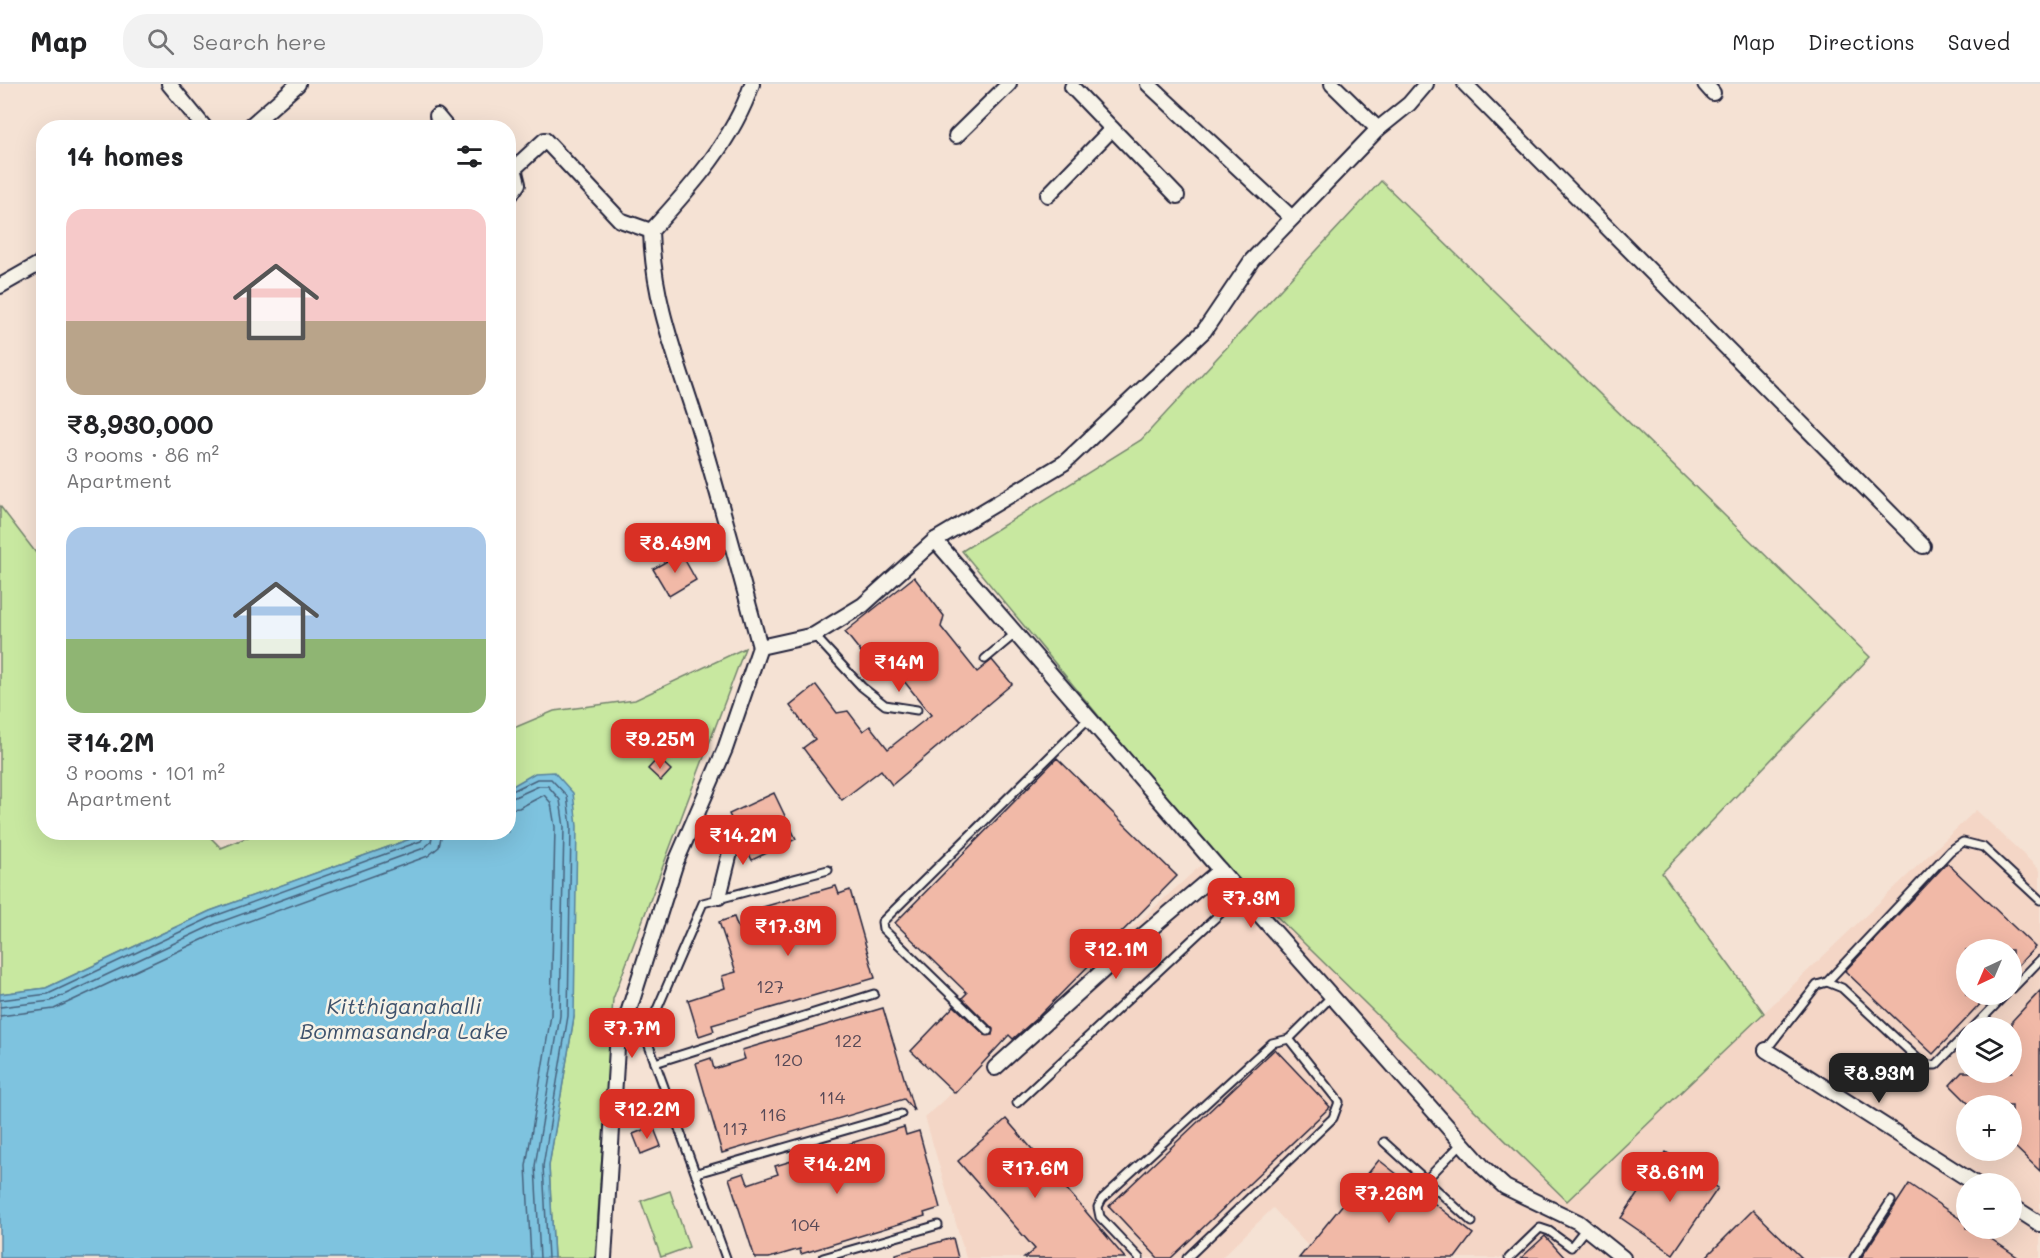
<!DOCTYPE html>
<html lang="en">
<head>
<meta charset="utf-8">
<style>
	:root { --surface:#fff; --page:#f2f2f2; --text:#202124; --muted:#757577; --line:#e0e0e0; --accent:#d93025 }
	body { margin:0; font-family:Mali,sans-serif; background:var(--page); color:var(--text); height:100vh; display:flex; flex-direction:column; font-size:22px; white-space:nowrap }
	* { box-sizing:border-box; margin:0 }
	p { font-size:20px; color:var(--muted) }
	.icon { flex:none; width:33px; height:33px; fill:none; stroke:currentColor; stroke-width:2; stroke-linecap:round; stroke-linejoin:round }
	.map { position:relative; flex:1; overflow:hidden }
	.sheet { position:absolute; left:36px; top:36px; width:480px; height:720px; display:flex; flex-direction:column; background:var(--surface); border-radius:24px; box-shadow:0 6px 24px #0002 }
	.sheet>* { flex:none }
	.needle { width:39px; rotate:224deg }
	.fabs { position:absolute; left:1956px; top:855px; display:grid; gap:12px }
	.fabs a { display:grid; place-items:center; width:66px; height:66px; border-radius:50%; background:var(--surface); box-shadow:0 6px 24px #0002; font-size:30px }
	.price { position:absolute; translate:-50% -51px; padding:0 14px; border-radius:12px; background:var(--accent); color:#fff; font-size:20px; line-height:39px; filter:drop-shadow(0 2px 3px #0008) }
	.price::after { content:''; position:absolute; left:50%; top:36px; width:18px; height:14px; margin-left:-9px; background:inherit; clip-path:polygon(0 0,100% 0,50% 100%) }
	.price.current { background:#222; color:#fff }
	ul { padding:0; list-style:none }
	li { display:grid; align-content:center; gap:12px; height:318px; padding:0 30px }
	li span { display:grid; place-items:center; height:186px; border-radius:18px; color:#555 }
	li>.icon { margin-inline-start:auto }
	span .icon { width:108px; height:108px; fill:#fffc; stroke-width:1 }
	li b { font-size:26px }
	h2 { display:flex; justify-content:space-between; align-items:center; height:72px; padding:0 30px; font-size:26px }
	header { display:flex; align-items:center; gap:36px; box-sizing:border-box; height:84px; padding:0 30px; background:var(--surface); border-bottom:2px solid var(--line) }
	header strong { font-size:28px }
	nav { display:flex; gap:33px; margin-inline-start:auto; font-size:21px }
	.search { width:420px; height:54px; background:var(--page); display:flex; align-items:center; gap:15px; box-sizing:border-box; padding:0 21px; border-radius:24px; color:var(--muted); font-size:22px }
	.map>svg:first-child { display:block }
	.built { fill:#f4d6c6; fill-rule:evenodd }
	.green { fill:#c8e8a0; stroke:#75856e; stroke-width:1.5 }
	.water { fill:#7ec3df; stroke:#59839d; stroke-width:1.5 }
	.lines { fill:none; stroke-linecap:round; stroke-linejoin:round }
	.shore { stroke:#47627d; stroke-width:1.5 }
	.building { fill:#f1b9a7; stroke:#22223b; stroke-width:1.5 }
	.lane-casing { stroke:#22223b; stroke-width:11 }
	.street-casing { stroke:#22223b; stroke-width:18 }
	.lane { stroke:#f7f3e8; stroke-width:7 }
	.street { stroke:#f7f3e8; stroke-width:14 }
	.labels { text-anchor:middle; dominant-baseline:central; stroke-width:5; stroke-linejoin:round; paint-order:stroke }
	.number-label { font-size:18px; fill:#564856 }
	.water-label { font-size:22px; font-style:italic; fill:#3e526c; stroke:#f7f3e8 }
</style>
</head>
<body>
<header>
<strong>Map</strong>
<div class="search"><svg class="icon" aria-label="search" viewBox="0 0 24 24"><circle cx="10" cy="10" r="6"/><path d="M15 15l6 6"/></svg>Search here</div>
<nav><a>Map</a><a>Directions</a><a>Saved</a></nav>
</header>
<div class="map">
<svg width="2040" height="1174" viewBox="0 0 2040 1174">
	<rect width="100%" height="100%" fill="#f5e2d4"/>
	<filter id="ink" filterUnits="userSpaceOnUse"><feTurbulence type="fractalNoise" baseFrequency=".0167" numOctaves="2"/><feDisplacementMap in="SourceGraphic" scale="12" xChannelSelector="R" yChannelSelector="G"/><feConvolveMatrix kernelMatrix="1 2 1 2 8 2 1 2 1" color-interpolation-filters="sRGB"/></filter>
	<g filter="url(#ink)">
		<path class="built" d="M1976 726 2040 786V1174H1319L1273 1124 1221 1174H966L925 1033 1213 770 1567 1117ZM1966 866H2012V910H1966ZM1966 944H2012V988H1966ZM1966 1022H2012V1066H1966ZM1966 1100H2012V1144H1966Z"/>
		<g class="green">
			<path d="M1381 97 1870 573 1662 789 1764 929 1567 1117 1213 770 962 467 1141 356Z"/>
			<path d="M0 422 43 478 44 748 206 749 221 764 258 749H427L210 827 46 904 0 910Z"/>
			<path d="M745 564 613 915 595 1174H554L549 1082 574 933 509 704V646L554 627 635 616Z"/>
			<path d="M670 1107 689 1163 661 1173 641 1117Z"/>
		</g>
		<path class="water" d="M554 688 573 709 577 742 574 933 549 1082 554 1174H0V910L46 904 210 827 427 749 508 748 509 704 535 689Z"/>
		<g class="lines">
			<g class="shore">
				<path d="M508 709 537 695H551L567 712 571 742 568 932 543 1082 548 1174"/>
				<path d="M508 716 539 702H548L560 716 564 743 560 932 535 1082 540 1174"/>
				<path d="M508 725 519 724 544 711 551 719 555 743 551 931 526 1082 531 1174"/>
				<path d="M0 916 48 910 212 833 421 757 426 748"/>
				<path d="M0 923 51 917 215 840 424 764 431 758 433 748"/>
				<path d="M0 932 54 925 219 848 428 772 439 763 442 748"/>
			</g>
		</g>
		<g class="building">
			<path d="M681 469 696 496 669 512 653 485Z"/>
			<path d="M914 493 944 532 941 543 977 588 992 576 1012 600 892 701 881 686 842 716 803 664 815 655 790 622 816 601 837 629 848 627 863 647 870 642 888 665 931 631 888 577 876 587 845 548Z"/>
			<path d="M658 674 671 686 661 697 648 685Z"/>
			<path d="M1057 674 1177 792 1039 932 1013 955 1009 951 955 1009 911 967 954 922 985 951H992L993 945 962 914 967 909 895 839Z"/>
			<path d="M774 709 796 755 752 776 742 756 744 741 739 735 732 736 729 730Z"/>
			<path d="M1947 779 2035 863 2012 888V866H1966V910H1990L1933 970 1845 887Z"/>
			<path d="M836 802 839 810 850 806 875 894 712 941 714 947 699 952 688 916 725 904 722 892 736 888 719 838 734 833 738 844 767 834 763 823Z"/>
			<path d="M2040 907V1087L2012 1060V1022H1971L1950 1001 1962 988H2012V937Z"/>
			<path d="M883 924 914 1027 904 1015 722 1069 696 979 711 974 714 985 745 975 742 966Z"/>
			<path d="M1275 965 1330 1023 1171 1174H1158L1109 1122Z"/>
			<path d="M1006 1035 1076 1116 1125 1174H1024L1035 1165 958 1077Z"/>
			<path d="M653 1042 661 1062 641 1070 633 1050Z"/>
			<path d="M904 1043 906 1051 919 1047 940 1124 924 1129 925 1132 801 1170 800 1165 769 1174H755L729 1094 744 1089 748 1100 778 1090 775 1082Z"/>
			<path d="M1666 1068 1718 1104 1673 1170 1621 1134Z"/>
			<path d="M1379 1076 1473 1150 1455 1174H1299Z"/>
			<path d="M1909 1100 1966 1139V1144H1975L2019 1174H1861Z"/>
			<path d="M1753 1126 1802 1174H1705Z"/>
			<path d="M1545 1152 1565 1174H1521Z"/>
			<path d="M953 1154 958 1174H896V1170Z"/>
		</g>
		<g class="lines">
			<defs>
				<g id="lane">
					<path d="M814 551 862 603 885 621 917 626"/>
					<path d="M985 575 1016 549"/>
					<path d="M1827 898 1842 904 1919 976 1927 981H1936L1966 950"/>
					<path d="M2012 905 2040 876"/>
					<path d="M1973 944 2006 910"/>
					<path d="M988 947 883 845 882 838 1090 633"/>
					<path d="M1766 966 1817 901 1827 898 1950 767 1963 758 1983 763 2040 816"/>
					<path d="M655 979 874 910"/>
					<path d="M1017 1019 1241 810"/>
					<path d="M1384 1058 1426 1096 1462 1059"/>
					<path d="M697 1089 901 1030"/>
					<path d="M1426 1096 1472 1138"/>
					<path d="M726 1174 648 959 655 930 703 819 828 786"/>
					<path d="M823 1174 938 1141"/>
					<path d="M1139 1174 1100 1133 1098 1123 1102 1115 1272 959 1289 955 1332 912"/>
					<path d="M1187 1174 1333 1034 1339 1018 1289 955"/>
					<path d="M1509 1174 1540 1144 1549 1147 1571 1163 1586 1144"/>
					<path d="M1854 1174 1891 1117"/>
				</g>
				<g id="street">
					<path d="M169 0 205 44"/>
					<path d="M752 0C733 57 691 103 651 147 653 218 677 275 698 342 720 415 740 489 760 563L814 551 863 521 935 456 1064 379 1204 247 1252 176 1378 45 1409 20 1426 0"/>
					<path d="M1148 0 1292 134"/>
					<path d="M1332 0 1378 45"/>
					<path d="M1465 0 1923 462"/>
					<path d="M1705 0 1713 9"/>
					<path d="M1072 3 1177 112"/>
					<path d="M437 32 447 44"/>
					<path d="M248 44 298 0"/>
					<path d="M956 52 1009 0"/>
					<path d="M508 90 545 56 620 136 651 147"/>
					<path d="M1048 111 1112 45"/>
					<path d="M508 114 518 100 514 84"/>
					<path d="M0 202 44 177"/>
					<path d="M935 456 1220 786 1484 1084 1505 1103 1578 1138 1623 1174"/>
					<path d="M719 813 736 744"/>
					<path d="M1766 966 1976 1100"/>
					<path d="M995 984 1128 864 1220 786"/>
					<path d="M2012 1122 2040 1140"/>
					<path d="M604 1174 617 964 676 778 725 665 760 563"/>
				</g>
			</defs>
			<use href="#lane" class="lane-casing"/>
			<use href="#street" class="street-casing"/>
			<use href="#lane" class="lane"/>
			<use href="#street" class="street"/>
		</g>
	</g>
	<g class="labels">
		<g class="number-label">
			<text x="770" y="902">127</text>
			<text x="848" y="956">122</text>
			<text x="788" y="975">120</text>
			<text x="832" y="1013">114</text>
			<text x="773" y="1030">116</text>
			<text x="735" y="1044">117</text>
			<text x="805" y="1140">104</text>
		</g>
		<g class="water-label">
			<text x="404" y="921">Kitthiganahalli<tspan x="404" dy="25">Bommasandra Lake</tspan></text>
		</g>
	</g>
</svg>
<div class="fabs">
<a><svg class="needle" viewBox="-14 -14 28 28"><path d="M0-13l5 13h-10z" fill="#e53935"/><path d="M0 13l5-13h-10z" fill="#757577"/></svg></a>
<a><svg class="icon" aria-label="layers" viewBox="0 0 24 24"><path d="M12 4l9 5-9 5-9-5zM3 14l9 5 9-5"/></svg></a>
<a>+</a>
<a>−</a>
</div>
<b class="price" style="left:675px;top:490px">₹8.49M</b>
<b class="price" style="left:899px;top:609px">₹14M</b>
<b class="price" style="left:660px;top:686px">₹9.25M</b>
<b class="price" style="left:743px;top:782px">₹14.2M</b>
<b class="price" style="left:1251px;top:845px">₹7.3M</b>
<b class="price" style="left:788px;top:873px">₹17.3M</b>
<b class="price" style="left:1116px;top:896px">₹12.1M</b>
<b class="price" style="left:632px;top:975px">₹7.7M</b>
<b class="price current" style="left:1879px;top:1020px">₹8.93M</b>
<b class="price" style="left:647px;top:1056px">₹12.2M</b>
<b class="price" style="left:837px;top:1111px">₹14.2M</b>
<b class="price" style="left:1035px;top:1115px">₹17.6M</b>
<b class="price" style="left:1670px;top:1119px">₹8.61M</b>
<b class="price" style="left:1389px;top:1140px">₹7.26M</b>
<section class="sheet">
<h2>14 homes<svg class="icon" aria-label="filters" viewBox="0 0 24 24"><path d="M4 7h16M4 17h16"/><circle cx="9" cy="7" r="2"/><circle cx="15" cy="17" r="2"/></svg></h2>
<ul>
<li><span style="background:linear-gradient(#f6c9c9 60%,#b9a48a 0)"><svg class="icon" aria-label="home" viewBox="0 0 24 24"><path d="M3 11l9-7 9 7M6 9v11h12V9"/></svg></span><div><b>₹8,930,000</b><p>3 rooms · 86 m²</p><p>Apartment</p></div></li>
<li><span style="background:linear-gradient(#a9c7e8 60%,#8fb573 0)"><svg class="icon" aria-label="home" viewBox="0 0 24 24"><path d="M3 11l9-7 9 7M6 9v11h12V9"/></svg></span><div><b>₹14.2M</b><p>3 rooms · 101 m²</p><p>Apartment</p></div></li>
</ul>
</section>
</div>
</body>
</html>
